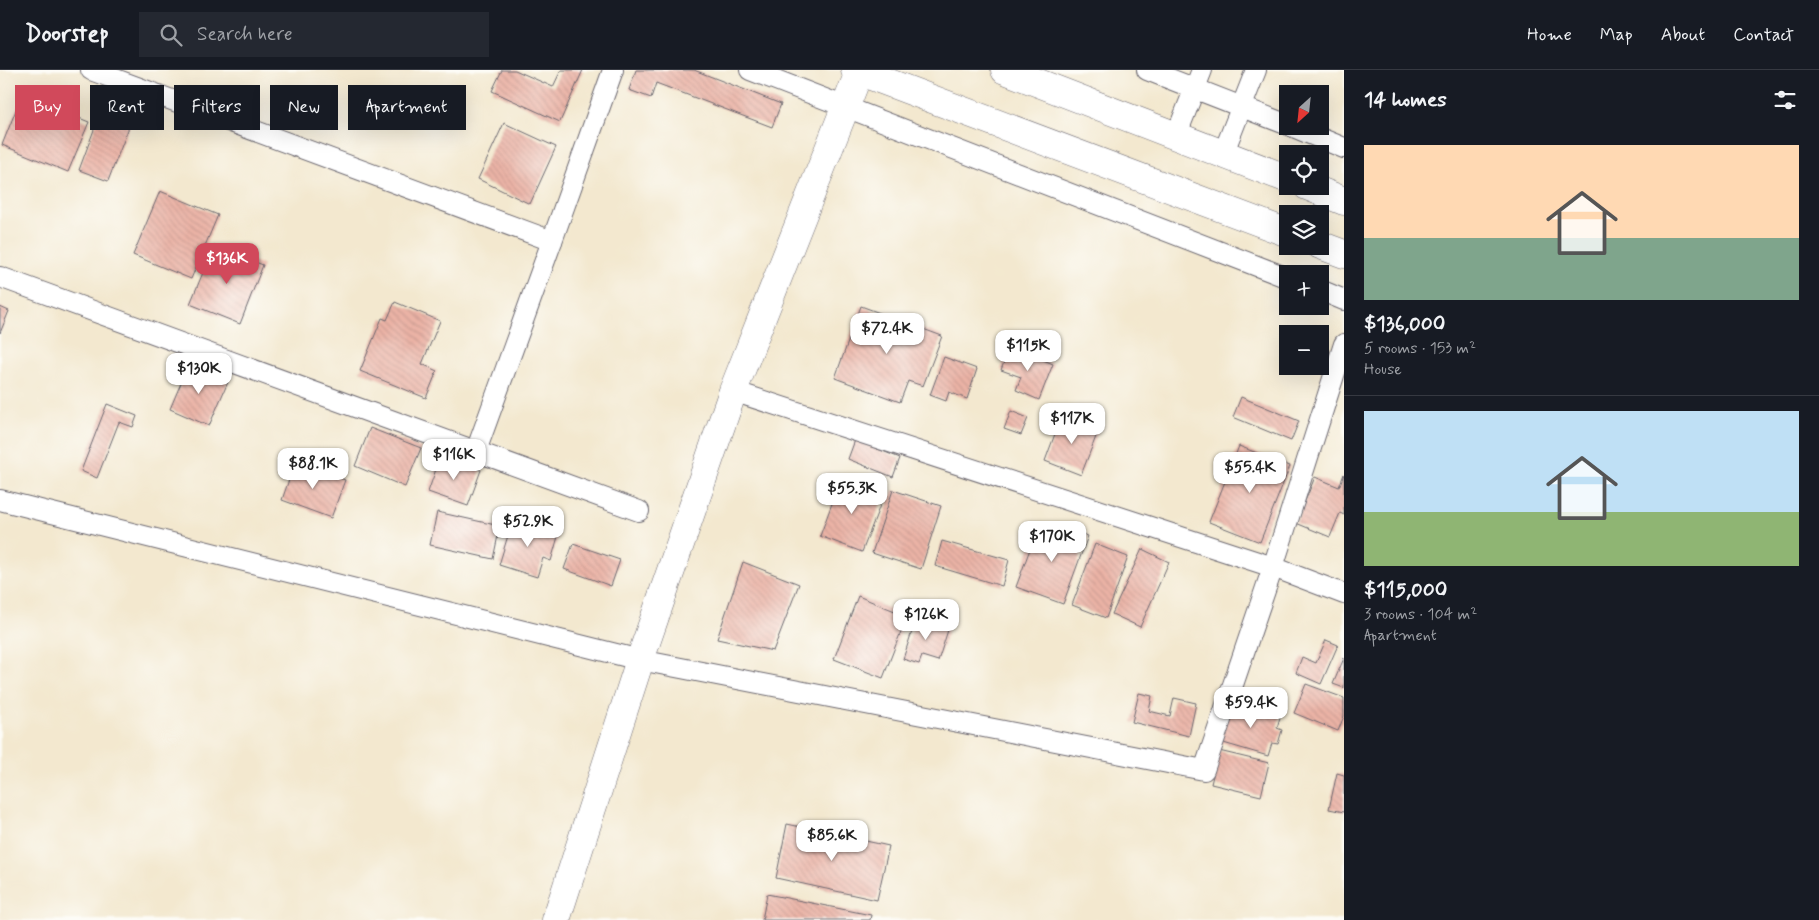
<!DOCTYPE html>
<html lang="en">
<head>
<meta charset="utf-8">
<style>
	:root { --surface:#171b24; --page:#242831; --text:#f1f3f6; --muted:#9ea1a6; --line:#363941; --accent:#d1495b }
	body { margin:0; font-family:Mynerve,sans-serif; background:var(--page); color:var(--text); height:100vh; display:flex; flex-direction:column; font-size:19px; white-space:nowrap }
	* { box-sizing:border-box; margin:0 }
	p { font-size:16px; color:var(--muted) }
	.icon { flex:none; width:28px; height:28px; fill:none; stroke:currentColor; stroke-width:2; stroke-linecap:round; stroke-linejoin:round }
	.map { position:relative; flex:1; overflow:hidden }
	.details { display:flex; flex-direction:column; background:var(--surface); width:475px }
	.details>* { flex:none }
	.hud { position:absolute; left:15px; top:15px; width:475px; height:45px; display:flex; gap:10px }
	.needle { width:32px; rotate:207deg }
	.tools { position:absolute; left:1279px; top:15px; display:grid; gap:10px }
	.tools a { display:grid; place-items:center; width:50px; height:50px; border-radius:0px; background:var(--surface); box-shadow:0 5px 20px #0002; font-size:25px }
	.price { position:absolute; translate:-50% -42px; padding:0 11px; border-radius:10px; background:#fff; color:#222; font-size:16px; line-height:32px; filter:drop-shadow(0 1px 2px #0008) }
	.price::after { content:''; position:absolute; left:50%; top:30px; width:15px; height:11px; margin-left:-8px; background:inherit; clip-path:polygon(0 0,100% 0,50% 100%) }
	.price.current { background:var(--accent); color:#fff }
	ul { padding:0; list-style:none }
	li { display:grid; align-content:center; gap:10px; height:265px; padding:0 20px }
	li+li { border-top:1px solid var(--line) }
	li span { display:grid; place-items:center; height:155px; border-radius:0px; color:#555 }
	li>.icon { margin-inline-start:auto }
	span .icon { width:90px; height:90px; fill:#fffc; stroke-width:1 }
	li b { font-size:21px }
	h2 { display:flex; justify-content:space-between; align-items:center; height:60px; padding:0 20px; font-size:21px }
	.pill { padding:0 18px; border-radius:0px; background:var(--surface); box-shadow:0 5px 20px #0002; font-size:18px; line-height:45px }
	.pill.current { background:var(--accent); color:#fff }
	header { display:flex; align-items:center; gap:30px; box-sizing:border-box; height:70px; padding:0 25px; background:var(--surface); border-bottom:1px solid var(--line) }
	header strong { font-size:24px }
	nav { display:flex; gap:28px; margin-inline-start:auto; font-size:18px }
	.search { width:350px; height:45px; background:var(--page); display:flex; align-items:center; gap:12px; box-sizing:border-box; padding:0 18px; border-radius:0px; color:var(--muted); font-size:19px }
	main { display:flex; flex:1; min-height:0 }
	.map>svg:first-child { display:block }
	.building { fill:url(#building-back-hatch) }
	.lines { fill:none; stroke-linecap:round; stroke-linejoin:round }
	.street-casing { stroke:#6b676f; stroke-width:22 }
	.secondary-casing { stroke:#6b676f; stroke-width:29 }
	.primary-casing { stroke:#6b676f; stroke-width:29 }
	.street { stroke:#fff; stroke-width:20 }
	.secondary { stroke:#fff; stroke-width:28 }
	.primary { stroke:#fff; stroke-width:28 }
</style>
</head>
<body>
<header>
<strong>Doorstep</strong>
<div class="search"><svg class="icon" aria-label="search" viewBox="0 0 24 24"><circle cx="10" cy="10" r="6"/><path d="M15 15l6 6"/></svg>Search here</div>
<nav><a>Home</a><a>Map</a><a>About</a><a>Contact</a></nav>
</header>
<main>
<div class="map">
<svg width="1344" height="850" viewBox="0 0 1344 850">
	<defs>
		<pattern id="building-back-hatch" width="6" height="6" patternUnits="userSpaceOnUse" patternTransform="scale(1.25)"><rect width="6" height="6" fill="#ebb3a6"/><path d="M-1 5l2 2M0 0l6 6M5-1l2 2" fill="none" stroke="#c99a90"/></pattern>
	</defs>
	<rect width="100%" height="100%" fill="#fdfcf7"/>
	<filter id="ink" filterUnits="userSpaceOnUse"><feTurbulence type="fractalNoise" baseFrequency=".02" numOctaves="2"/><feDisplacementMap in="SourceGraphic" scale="10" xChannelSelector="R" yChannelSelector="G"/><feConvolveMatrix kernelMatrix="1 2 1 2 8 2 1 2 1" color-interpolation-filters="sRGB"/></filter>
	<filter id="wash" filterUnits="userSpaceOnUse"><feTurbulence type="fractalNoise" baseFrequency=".0096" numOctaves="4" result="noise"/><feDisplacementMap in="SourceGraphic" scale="20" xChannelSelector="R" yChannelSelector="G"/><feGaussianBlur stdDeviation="1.12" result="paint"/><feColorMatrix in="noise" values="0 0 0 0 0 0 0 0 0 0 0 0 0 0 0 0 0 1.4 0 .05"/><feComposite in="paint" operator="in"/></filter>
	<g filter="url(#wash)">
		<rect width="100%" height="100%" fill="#f3e8cf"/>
		<g id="blocks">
			<g class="building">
				<path d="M502 0H515L553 17 561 0H583L560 52 492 21Z"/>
				<path d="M636 0H694L781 34 772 57 656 13 651 28 629 20Z"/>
				<path d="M22 25 89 52 68 102 2 75Z"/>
				<path d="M101 41 131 52 108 111 79 100Z"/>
				<path d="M504 53 556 77 530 134 478 109Z"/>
				<path d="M160 121 218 145 191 209 133 185Z"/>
				<path d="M214 176 263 195 240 254 190 234Z"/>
				<path d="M395 232 440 251 422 294 437 301 426 328 360 301 382 248 387 250Z"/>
				<path d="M861 236 942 266 923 316 908 311 900 332 835 308Z"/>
				<path d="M0 237 9 241 0 263Z"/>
				<path d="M1010 276 1053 294 1039 330 1016 320 1021 307 1001 300Z"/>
				<path d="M944 287 977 299 967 329 949 322 946 331 930 325Z"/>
				<path d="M189 294 228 312 209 356 170 339Z"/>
				<path d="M1241 327 1299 351 1291 371 1233 347Z"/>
				<path d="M107 334 137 346 133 357 119 352 97 408 81 401Z"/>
				<path d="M1011 341 1028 348 1021 365 1004 359Z"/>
				<path d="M1062 345 1099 359 1081 405 1045 391Z"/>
				<path d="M370 358 421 378 405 417 355 396Z"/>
				<path d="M855 370 900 388 893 407 848 389Z"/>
				<path d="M1239 376 1290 396 1260 472 1209 452Z"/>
				<path d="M441 385 481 400 468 436 428 422Z"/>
				<path d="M295 392 345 410 331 448 282 430Z"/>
				<path d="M1344 404V445L1340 443 1330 467 1296 453 1315 407 1339 417Z"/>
				<path d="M841 409 884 425 862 482 820 466Z"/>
				<path d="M893 420 941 436 921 499 872 483Z"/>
				<path d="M437 442 500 456 493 489 430 475Z"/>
				<path d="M513 449 559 463 551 491 543 488 537 507 499 495Z"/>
				<path d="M1056 454 1088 466 1063 534 1016 517 1037 460 1052 466Z"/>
				<path d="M942 471 1009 490 1002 516 935 496Z"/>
				<path d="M573 474 620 490 611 516 564 499Z"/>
				<path d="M1095 474 1128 487 1106 548 1072 535Z"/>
				<path d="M1142 479 1169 492 1140 557 1112 544Z"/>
				<path d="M743 492 799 514 773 581 717 569Z"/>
				<path d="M858 526 907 546 883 608 834 589Z"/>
				<path d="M917 546 949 557 938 591 922 586 919 594 903 589Z"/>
				<path d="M1326 570 1338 575 1321 614 1296 603 1302 587 1316 593Z"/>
				<path d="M1344 588V618L1333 614Z"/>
				<path d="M1306 614 1344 628V646L1338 661 1294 643Z"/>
				<path d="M1139 623 1152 626 1149 641 1170 646 1174 628 1196 633 1189 666 1132 652Z"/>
				<path d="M1232 632 1280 647 1277 658 1282 660 1278 674 1272 673 1268 686 1220 672Z"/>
				<path d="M1219 681 1269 693 1261 726 1211 714Z"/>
				<path d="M1337 703 1344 705V742L1329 739Z"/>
				<path d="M787 754 889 776 877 830 776 808Z"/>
				<path d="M767 824 871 845 870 850H762Z"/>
			</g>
		</g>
	</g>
	<g filter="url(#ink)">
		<use href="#blocks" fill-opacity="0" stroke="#6b676f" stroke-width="1"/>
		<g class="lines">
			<defs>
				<g id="street">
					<path d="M91 0 552 171"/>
					<path d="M750 0 1288 208"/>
					<path d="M1147 0 1288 55"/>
					<path d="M1291 56 1344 78"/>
					<path d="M1176 66 1202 0"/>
					<path d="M1223 84 1256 0"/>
					<path d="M0 207 639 441"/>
					<path d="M1320 220 1344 230"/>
					<path d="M733 321 1273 497 1344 524"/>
					<path d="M476 381 552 171 613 0"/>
					<path d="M0 430 640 590 1204 700 1273 497 1344 274"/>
				</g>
				<path id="secondary" d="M556 850 640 590 733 321 860 0"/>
				<g id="primary">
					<path d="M855 0 1288 163"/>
					<path d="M1005 0 1288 109"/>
					<path d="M1307 116 1344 131"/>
					<path d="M1320 175 1344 184"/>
				</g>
			</defs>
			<use href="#street" class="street-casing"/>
			<use href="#secondary" class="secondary-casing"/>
			<use href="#primary" class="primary-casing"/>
			<use href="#street" class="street"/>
			<use href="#secondary" class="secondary"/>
			<use href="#primary" class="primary"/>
		</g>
	</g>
</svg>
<div class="tools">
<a><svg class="needle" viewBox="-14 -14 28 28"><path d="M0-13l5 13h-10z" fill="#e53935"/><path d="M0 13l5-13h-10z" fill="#9ea1a6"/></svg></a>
<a><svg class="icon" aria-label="locate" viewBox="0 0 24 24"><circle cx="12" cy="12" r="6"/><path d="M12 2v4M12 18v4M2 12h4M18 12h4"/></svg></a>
<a><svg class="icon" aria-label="layers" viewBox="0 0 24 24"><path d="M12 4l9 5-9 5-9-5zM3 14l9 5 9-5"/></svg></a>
<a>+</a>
<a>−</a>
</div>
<b class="price current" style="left:227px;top:215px">$136K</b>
<b class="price" style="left:887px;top:285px">$72.4K</b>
<b class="price" style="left:1028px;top:302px">$115K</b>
<b class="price" style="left:199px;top:325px">$130K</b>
<b class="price" style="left:1072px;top:375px">$117K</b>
<b class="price" style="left:454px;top:411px">$116K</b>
<b class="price" style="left:313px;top:420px">$88.1K</b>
<b class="price" style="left:1250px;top:424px">$55.4K</b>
<b class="price" style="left:852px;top:445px">$55.3K</b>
<b class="price" style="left:528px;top:478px">$52.9K</b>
<b class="price" style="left:1052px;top:493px">$170K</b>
<b class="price" style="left:926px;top:571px">$126K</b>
<b class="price" style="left:1251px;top:659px">$59.4K</b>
<b class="price" style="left:832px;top:792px">$85.6K</b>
<div class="hud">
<a class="pill current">Buy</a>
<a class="pill">Rent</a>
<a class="pill">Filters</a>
<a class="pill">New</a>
<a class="pill">Apartment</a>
</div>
</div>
<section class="details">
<h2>14 homes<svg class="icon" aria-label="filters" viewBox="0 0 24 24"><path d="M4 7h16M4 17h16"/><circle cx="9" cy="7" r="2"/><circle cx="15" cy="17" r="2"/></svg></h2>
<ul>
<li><span style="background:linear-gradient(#ffd9b3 60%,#7fa58c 0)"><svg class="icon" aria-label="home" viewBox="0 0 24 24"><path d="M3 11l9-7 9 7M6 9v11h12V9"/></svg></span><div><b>$136,000</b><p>5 rooms · 153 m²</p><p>House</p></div></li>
<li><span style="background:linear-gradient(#bfe0f5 65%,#8fb573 0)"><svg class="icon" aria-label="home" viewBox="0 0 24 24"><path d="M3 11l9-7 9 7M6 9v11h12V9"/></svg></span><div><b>$115,000</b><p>3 rooms · 104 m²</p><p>Apartment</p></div></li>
</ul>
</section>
</main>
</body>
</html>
